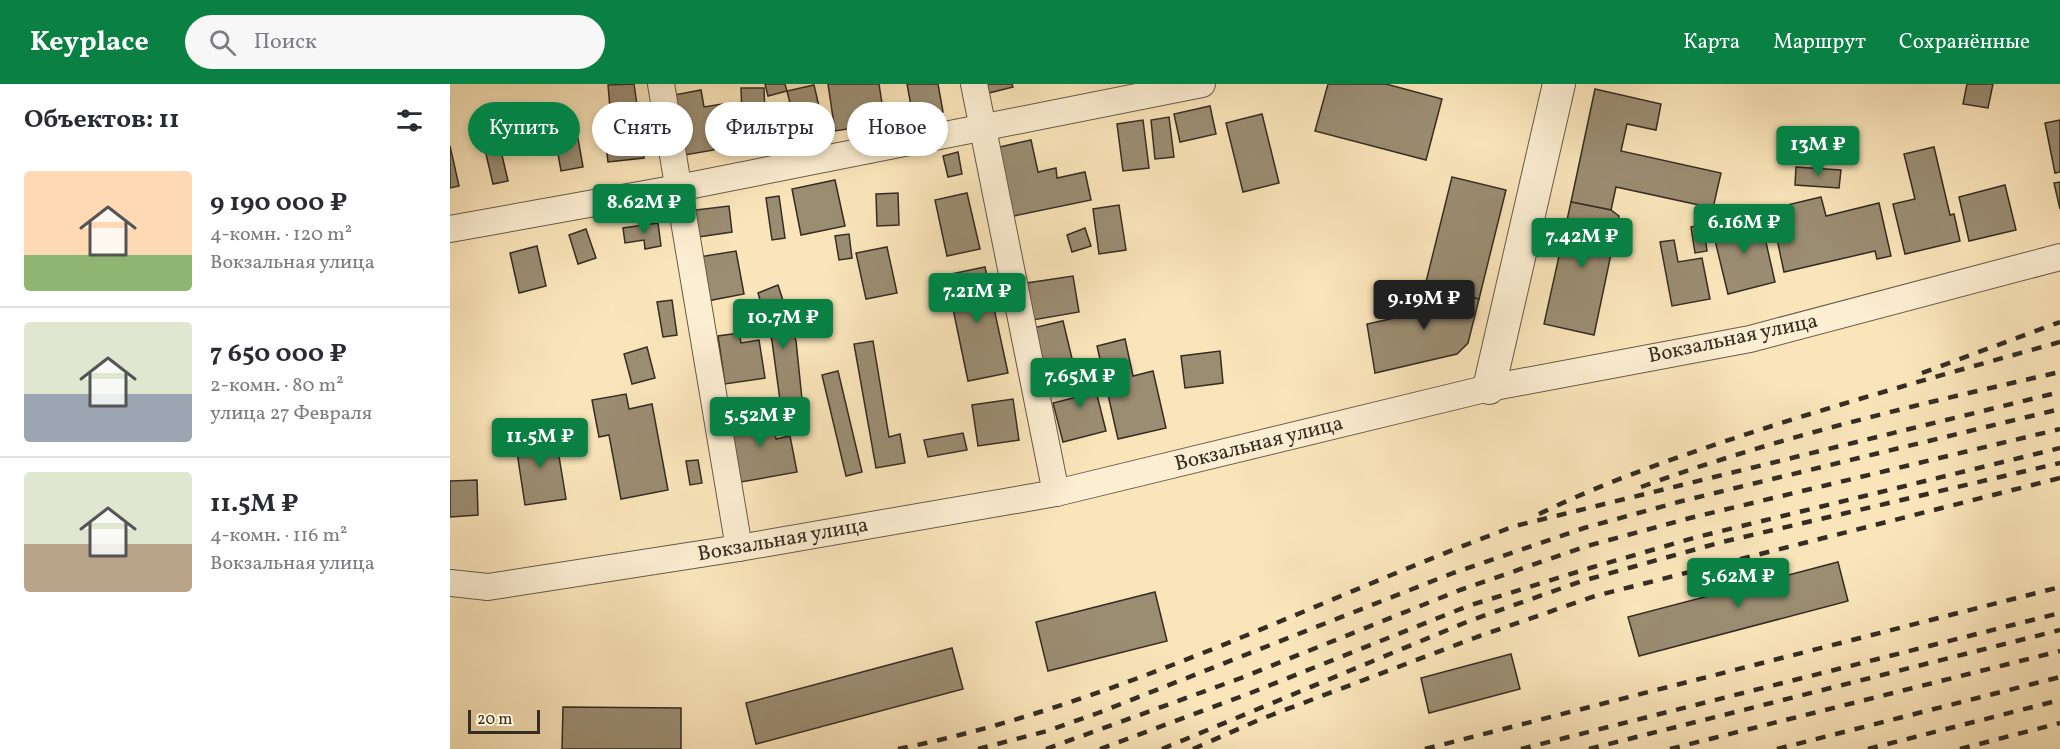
<!DOCTYPE html>
<html lang="ru">
<head>
<meta charset="utf-8">
<style>
	:root { --surface:#fff; --page:#f7f7f7; --text:#2b2b33; --muted:#7c7c81; --line:#e1e1e2; --accent:#0b8043 }
	body { margin:0; font-family:Vollkorn,serif; background:var(--page); color:var(--text); height:100vh; display:flex; flex-direction:column; font-size:22px; white-space:nowrap }
	* { box-sizing:border-box; margin:0 }
	p { font-size:20px; color:var(--muted) }
	.icon { flex:none; width:33px; height:33px; fill:none; stroke:currentColor; stroke-width:2; stroke-linecap:round; stroke-linejoin:round }
	.map { position:relative; flex:1; overflow:hidden }
	.details { display:flex; flex-direction:column; background:var(--surface); width:450px }
	.details>* { flex:none }
	.hud { position:absolute; left:18px; top:18px; width:570px; height:54px; display:flex; gap:12px }
	.scale { position:absolute; left:18px; bottom:15px; width:72px; box-sizing:border-box; padding-left:6px; border:3px solid #352d23; border-top:0; font-size:16px; line-height:21px; white-space:nowrap; color:#352d23; -webkit-text-stroke:4px #fceed2; paint-order:stroke }
	.price { position:absolute; translate:-50% -51px; padding:0 14px; border-radius:6px; background:var(--accent); color:#fff; font-size:20px; line-height:39px; filter:drop-shadow(0 2px 3px #0008) }
	.price::after { content:''; position:absolute; left:50%; top:36px; width:18px; height:14px; margin-left:-9px; background:inherit; clip-path:polygon(0 0,100% 0,50% 100%) }
	.price.selected { background:#222; color:#fff }
	ul { padding:0; list-style:none }
	li { display:flex; align-items:center; gap:18px; height:150px; padding:0 24px }
	li+li { border-top:2px solid var(--line) }
	li span { display:grid; place-items:center; flex:none; width:168px; height:120px; border-radius:6px; color:#555 }
	li>.icon { margin-inline-start:auto }
	span .icon { width:72px; height:72px; fill:#fffc; stroke-width:1 }
	li b { font-size:26px }
	h2 { display:flex; justify-content:space-between; align-items:center; height:72px; padding:0 24px; font-size:26px }
	.chip { padding:0 21px; border-radius:27px; background:var(--surface); box-shadow:0 3px 9px #0003; font-size:21px; line-height:54px }
	.chip.selected { background:var(--accent); color:#fff }
	header { display:flex; align-items:center; gap:36px; box-sizing:border-box; height:84px; padding:0 30px; background:var(--accent); color:#fff }
	header strong { font-size:28px }
	nav { display:flex; gap:33px; margin-inline-start:auto; font-size:21px }
	.search { width:420px; height:54px; background:var(--page); display:flex; align-items:center; gap:15px; box-sizing:border-box; padding:0 21px; border-radius:33px; color:var(--muted); font-size:22px }
	main { display:flex; flex:1; min-height:0 }
	.map>svg:first-child { display:block }
	.building { fill:#9b8d72; stroke:#352d23; stroke-width:1.5 }
	.lines { fill:none; stroke-linecap:round; stroke-linejoin:round }
	.minor-casing { stroke:#665b49; stroke-width:28 }
	.tertiary-casing { stroke:#665b49; stroke-width:34 }
	.minor { stroke:#fceed2; stroke-width:26 }
	.tertiary { stroke:#fceed2; stroke-width:32 }
	.rail { stroke:#352d23; stroke-width:4.5; stroke-dasharray:10 10; stroke-linecap:butt }
	.labels { text-anchor:middle; dominant-baseline:central; stroke-width:4.5; stroke-linejoin:round; paint-order:stroke }
	.street-label { font-size:21px; fill:#352d23; stroke:#fceed2 }
</style>
</head>
<body>
<header>
<strong>Keyplace</strong>
<div class="search"><svg class="icon" aria-label="search" viewBox="0 0 24 24"><circle cx="10" cy="10" r="6"/><path d="M15 15l6 6"/></svg>Поиск</div>
<nav><a>Карта</a><a>Маршрут</a><a>Сохранённые</a></nav>
</header>
<main>
<section class="details">
<h2>Объектов: 11<svg class="icon" aria-label="filters" viewBox="0 0 24 24"><path d="M4 7h16M4 17h16"/><circle cx="9" cy="7" r="2"/><circle cx="15" cy="17" r="2"/></svg></h2>
<ul>
<li><span style="background:linear-gradient(#ffd9b3 70%,#8fb573 0)"><svg class="icon" aria-label="home" viewBox="0 0 24 24"><path d="M3 11l9-7 9 7M6 9v11h12V9"/></svg></span><div><b>9 190 000 ₽</b><p>4-комн. · 120 m²</p><p>Вокзальная улица</p></div></li>
<li><span style="background:linear-gradient(#dfe7d0 60%,#9aa5b1 0)"><svg class="icon" aria-label="home" viewBox="0 0 24 24"><path d="M3 11l9-7 9 7M6 9v11h12V9"/></svg></span><div><b>7 650 000 ₽</b><p>2-комн. · 80 m²</p><p>улица 27 Февраля</p></div></li>
<li><span style="background:linear-gradient(#dfe7d0 60%,#b9a48a 0)"><svg class="icon" aria-label="home" viewBox="0 0 24 24"><path d="M3 11l9-7 9 7M6 9v11h12V9"/></svg></span><div><b>11.5M ₽</b><p>4-комн. · 116 m²</p><p>Вокзальная улица</p></div></li>
</ul>
</section>
<div class="map">
<svg width="1610" height="665" viewBox="0 0 1610 665">
	<rect width="100%" height="100%" fill="#fae5ba"/>
	<filter id="stains"><feTurbulence type="fractalNoise" baseFrequency=".00333" numOctaves="4"/><feColorMatrix values="0 0 0 0 .2 0 0 0 0 .09 0 0 0 0 .02 0 0 0 .5 -.17"/></filter>
	<radialGradient id="worn" r=".72"><stop offset=".6" stop-color="#630" stop-opacity="0"/><stop offset="1" stop-color="#630" stop-opacity=".3"/></radialGradient>
	<g class="building">
		<path d="M184 0 187 21 160 24 158 1Z"/>
		<path d="M315 0H335L337 7 318 12Z"/>
		<path d="M378 0H429L433 26 421 28 423 41 385 47Z"/>
		<path d="M457 0H488L493 28 463 33Z"/>
		<path d="M537 0H562L563 3 539 9Z"/>
		<path d="M878 0H936L992 15 976 76 865 47Z"/>
		<path d="M1517 0H1543L1538 24 1513 20Z"/>
		<path d="M364 1 375 48 349 55 337 7Z"/>
		<path d="M291 4H314L316 59H293Z"/>
		<path d="M1145 5 1211 20 1206 46 1177 40 1171 67 1271 89 1263 124 1166 103 1161 126 1121 118Z"/>
		<path d="M251 6 254 23 272 20 274 33 259 36 264 66 229 72 219 12Z"/>
		<path d="M760 22 766 50 730 58 724 30Z"/>
		<path d="M812 30 829 99 793 108 776 39Z"/>
		<path d="M719 33 724 73 705 75 701 36Z"/>
		<path d="M693 36 699 84 673 87 667 40Z"/>
		<path d="M1610 36V88L1605 89 1595 39Z"/>
		<path d="M189 39 194 74 158 78 154 43Z"/>
		<path d="M127 49 133 83 111 87 105 53Z"/>
		<path d="M581 56 588 88 606 84 607 94 635 88 641 116 559 133 545 64Z"/>
		<path d="M0 62 9 102 0 104Z"/>
		<path d="M1484 63 1500 131 1504 130 1510 157 1455 170 1443 120 1465 115 1454 70Z"/>
		<path d="M51 67 58 97 43 100 36 70Z"/>
		<path d="M508 68 512 90 498 93 493 72Z"/>
		<path d="M1346 83 1391 86 1389 104 1345 101Z"/>
		<path d="M1002 93 1056 106 1029 215 975 202Z"/>
		<path d="M385 96 395 142 351 151 342 105Z"/>
		<path d="M1610 98V125L1604 99Z"/>
		<path d="M1555 101 1566 146 1519 157 1509 113Z"/>
		<path d="M448 109 449 141 427 142 426 110Z"/>
		<path d="M517 109 530 165 497 172 485 116Z"/>
		<path d="M329 112 335 154 322 156 316 114Z"/>
		<path d="M1371 113 1376 132 1429 119 1441 172 1427 175 1425 167 1334 188 1327 155 1341 152 1333 122Z"/>
		<path d="M1121 118 1161 126 1169 132 1144 251 1094 240Z"/>
		<path d="M669 121 676 166 649 170 643 125Z"/>
		<path d="M279 122 282 148 242 154 238 127Z"/>
		<path d="M1310 132 1325 198 1278 210 1262 144Z"/>
		<path d="M208 139 211 162 195 165 194 156 175 159 173 144Z"/>
		<path d="M1253 140 1257 167 1245 169 1241 143Z"/>
		<path d="M635 144 641 162 622 168 617 151Z"/>
		<path d="M136 145 146 174 128 180 119 151Z"/>
		<path d="M399 150 402 174 389 176 385 152Z"/>
		<path d="M1224 156 1228 178 1252 174 1260 215 1222 222 1210 158Z"/>
		<path d="M87 162 96 202 69 209 60 169Z"/>
		<path d="M437 163 447 209 416 215 406 169Z"/>
		<path d="M286 167 294 210 257 217 249 173Z"/>
		<path d="M535 183 558 289 518 297 496 191Z"/>
		<path d="M623 192 629 228 583 236 577 199Z"/>
		<path d="M328 201 346 257 353 325 332 331 322 257 308 209Z"/>
		<path d="M975 202 1029 215 1018 259 1007 270 925 289 917 240 967 229Z"/>
		<path d="M222 216 227 251 213 253 207 218Z"/>
		<path d="M613 237 624 283 593 290 583 244Z"/>
		<path d="M289 249 291 259 309 256 315 294 275 300 268 252Z"/>
		<path d="M675 255 683 292 703 287 716 344 668 355 647 262Z"/>
		<path d="M423 257 439 353 450 350 455 379 426 384 404 260Z"/>
		<path d="M197 263 205 294 182 300 174 270Z"/>
		<path d="M770 267 773 299 735 304 731 272Z"/>
		<path d="M640 283 656 347 613 358 603 319 627 313 621 288Z"/>
		<path d="M388 287 412 388 396 392 372 291Z"/>
		<path d="M176 310 179 325 202 320 218 406 171 415 159 351 149 353 142 316Z"/>
		<path d="M563 315 569 356 528 362 522 321Z"/>
		<path d="M301 324 304 339 323 336 326 355 340 352 347 388 291 398 278 328Z"/>
		<path d="M105 348 116 415 75 421 65 355Z"/>
		<path d="M513 349 517 366 478 373 474 356Z"/>
		<path d="M248 376 252 399 240 401 236 377Z"/>
		<path d="M27 396 28 431 0 433V397Z"/>
		<path d="M1388 478 1398 517 1189 572 1178 533Z"/>
		<path d="M705 508 717 557 598 587 586 538Z"/>
		<path d="M502 564 513 605 306 660 296 619Z"/>
		<path d="M1061 570 1070 605 979 629 971 594Z"/>
		<path d="M113 623 231 624V665H112Z"/>
	</g>
	<g class="lines">
		<defs>
			<g id="minor">
				<path d="M211 0 289 464"/>
				<path d="M524 0 606 409"/>
				<path d="M0 145 228 104 752 0"/>
				<path d="M0 499 38 503 289 464 606 409 1039 304 1300 255 1610 173"/>
			</g>
			<path id="tertiary" d="M1039 304 1109 0"/>
		</defs>
		<use href="#minor" class="minor-casing"/>
		<use href="#tertiary" class="tertiary-casing"/>
		<use href="#minor" class="minor"/>
		<use href="#tertiary" class="tertiary"/>
		<g class="rail">
			<path d="M1472 289 1610 238"/>
			<path d="M1191 403C1327 353 1469 320 1610 288"/>
			<path d="M1089 430C1153 399 1221 375 1288 353 1394 318 1502 288 1610 258"/>
			<path d="M448 665C663 622 861 518 1065 442L1610 308"/>
			<path d="M528 665 597 647 648 629 1003 489 1134 444 1232 417 1610 325"/>
			<path d="M596 665 791 594 1010 506 1137 462 1240 434 1610 345"/>
			<path d="M650 665 798 610 1018 522 1140 484 1247 453 1610 364"/>
			<path d="M712 665 1019 537 1132 497 1272 458 1610 379"/>
			<path d="M743 665 811 635 1027 553 1145 512 1610 394"/>
			<path d="M975 665 1610 503"/>
			<path d="M1071 665 1610 529"/>
			<path d="M1139 665 1610 546"/>
			<path d="M1220 665 1610 567"/>
			<path d="M1327 665 1610 593"/>
			<path d="M1418 665 1610 616"/>
			<path d="M1510 665 1610 639"/>
		</g>
	</g>
	<g class="labels">
		<g class="street-label">
			<text transform="translate(1283 255) rotate(-12)">Вокзальная улица</text>
			<text transform="translate(809 360) rotate(-14)">Вокзальная улица</text>
			<text transform="translate(333 456) rotate(-10)">Вокзальная улица</text>
		</g>
	</g>
	<rect width="100%" height="100%" filter="url(#stains)"/>
	<rect width="100%" height="100%" fill="url(#worn)"/>
</svg>
<div class="scale">20 m</div>
<b class="price" style="left:1368px;top:93px">13M ₽</b>
<b class="price" style="left:194px;top:151px">8.62M ₽</b>
<b class="price" style="left:1294px;top:171px">6.16M ₽</b>
<b class="price" style="left:1132px;top:185px">7.42M ₽</b>
<b class="price" style="left:527px;top:240px">7.21M ₽</b>
<b class="price selected" style="left:974px;top:247px">9.19M ₽</b>
<b class="price" style="left:333px;top:266px">10.7M ₽</b>
<b class="price" style="left:630px;top:325px">7.65M ₽</b>
<b class="price" style="left:310px;top:364px">5.52M ₽</b>
<b class="price" style="left:90px;top:385px">11.5M ₽</b>
<b class="price" style="left:1288px;top:525px">5.62M ₽</b>
<div class="hud">
<a class="chip selected">Купить</a>
<a class="chip">Снять</a>
<a class="chip">Фильтры</a>
<a class="chip">Новое</a>
</div>
</div>
</main>
</body>
</html>
